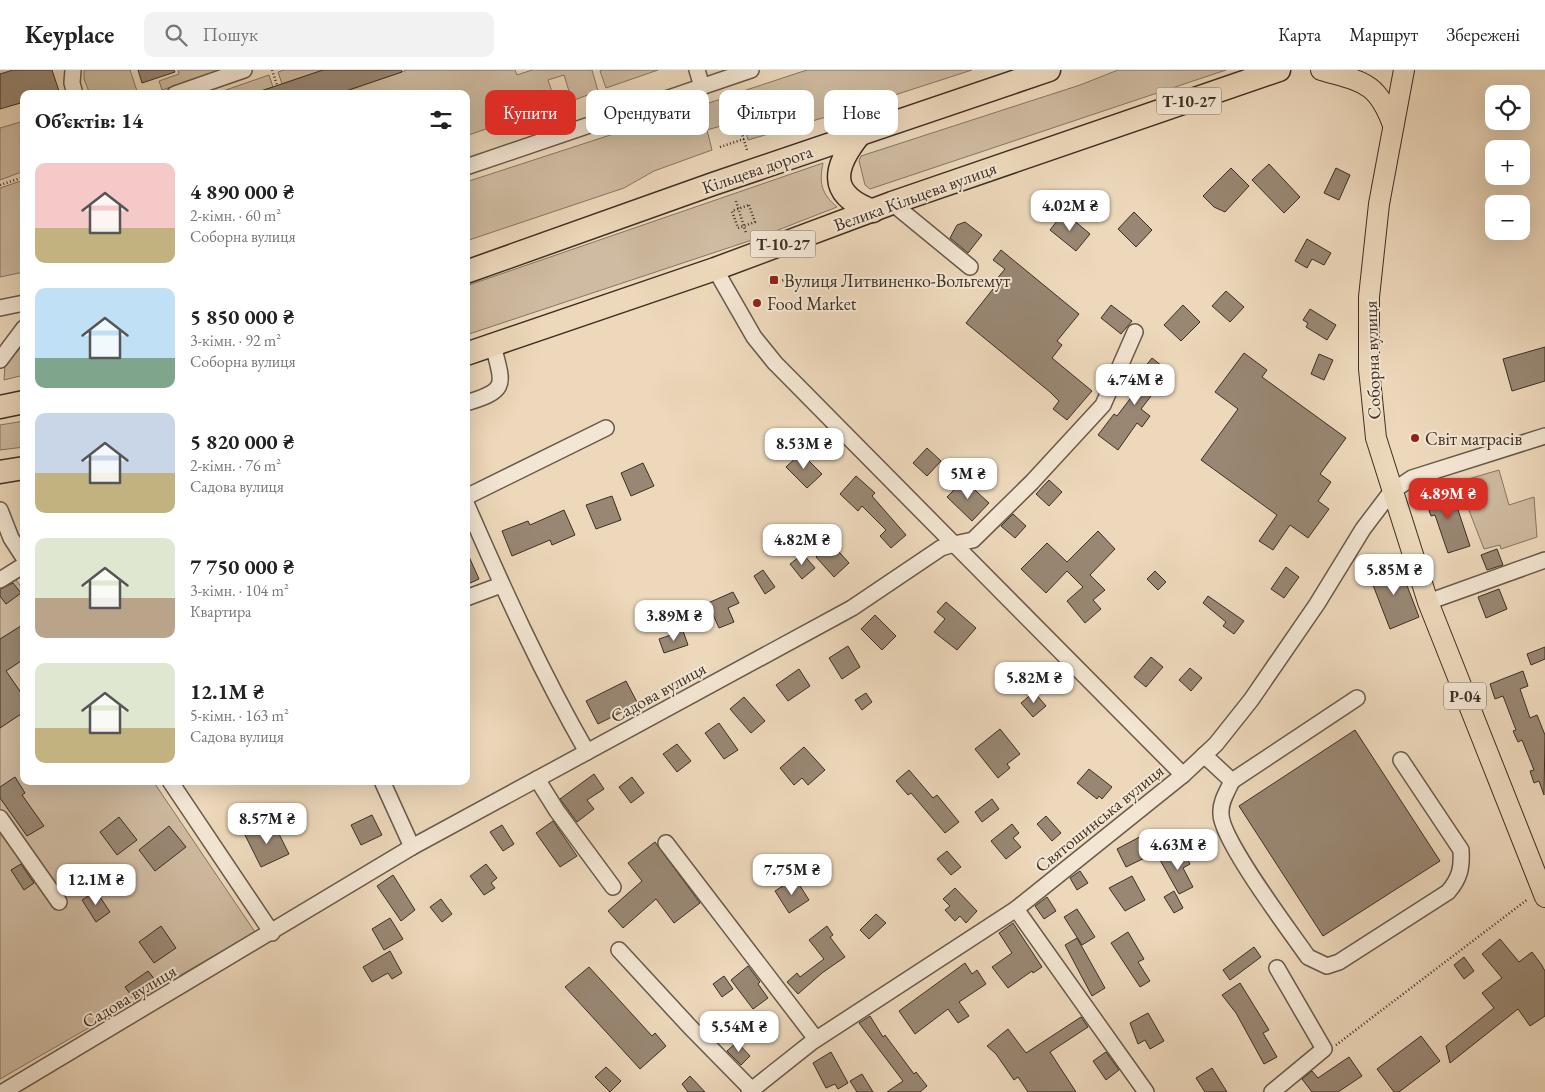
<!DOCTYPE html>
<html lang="uk">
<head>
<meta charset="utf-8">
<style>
	:root { --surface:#fff; --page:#f2f2f2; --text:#222; --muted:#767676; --line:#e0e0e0; --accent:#d93025 }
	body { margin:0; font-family:"EB Garamond",serif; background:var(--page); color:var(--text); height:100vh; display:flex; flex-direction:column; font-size:19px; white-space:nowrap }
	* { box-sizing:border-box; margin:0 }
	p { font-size:16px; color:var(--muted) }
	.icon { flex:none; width:28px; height:28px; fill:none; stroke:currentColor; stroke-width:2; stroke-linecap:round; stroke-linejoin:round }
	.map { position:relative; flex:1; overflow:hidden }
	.panel { position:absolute; left:20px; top:20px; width:450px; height:695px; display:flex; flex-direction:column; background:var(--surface); border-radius:10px; box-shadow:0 5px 20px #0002 }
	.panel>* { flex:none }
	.banner { position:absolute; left:485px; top:20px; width:475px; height:45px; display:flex; gap:10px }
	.fabs { position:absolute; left:1485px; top:15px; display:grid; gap:10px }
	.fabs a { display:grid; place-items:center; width:45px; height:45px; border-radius:10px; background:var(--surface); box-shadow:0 5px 20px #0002; font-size:25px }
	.price { position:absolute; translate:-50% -42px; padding:0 11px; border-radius:10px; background:#fff; color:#222; font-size:16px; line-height:32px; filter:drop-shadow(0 1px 2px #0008) }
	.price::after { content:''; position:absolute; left:50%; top:30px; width:15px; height:11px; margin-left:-8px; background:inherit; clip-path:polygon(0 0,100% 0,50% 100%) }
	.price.selected { background:var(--accent); color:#fff }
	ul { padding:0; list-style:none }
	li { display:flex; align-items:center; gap:15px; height:125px; padding:0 15px }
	li span { display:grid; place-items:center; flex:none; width:140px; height:100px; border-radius:10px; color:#555 }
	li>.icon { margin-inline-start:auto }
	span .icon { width:60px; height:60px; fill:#fffc; stroke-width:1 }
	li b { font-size:21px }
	h2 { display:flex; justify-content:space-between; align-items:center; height:60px; padding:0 15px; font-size:21px }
	.tag { padding:0 18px; border-radius:10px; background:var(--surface); box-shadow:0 5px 20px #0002; font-size:18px; line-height:45px }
	.tag.selected { background:var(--accent); color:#fff }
	header { display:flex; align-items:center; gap:30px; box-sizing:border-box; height:70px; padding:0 25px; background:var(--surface); border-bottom:1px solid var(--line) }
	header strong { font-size:24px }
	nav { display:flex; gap:28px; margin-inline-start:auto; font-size:18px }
	.search { width:350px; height:45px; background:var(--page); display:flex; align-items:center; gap:12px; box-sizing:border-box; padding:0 18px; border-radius:10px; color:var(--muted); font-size:19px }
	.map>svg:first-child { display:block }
</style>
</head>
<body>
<header>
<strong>Keyplace</strong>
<div class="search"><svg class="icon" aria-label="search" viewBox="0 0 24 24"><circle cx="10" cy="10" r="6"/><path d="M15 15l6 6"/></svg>Пошук</div>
<nav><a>Карта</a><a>Маршрут</a><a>Збережені</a></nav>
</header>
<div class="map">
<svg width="1545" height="1022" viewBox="0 0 1545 1022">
	<rect width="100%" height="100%" fill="#edd8bb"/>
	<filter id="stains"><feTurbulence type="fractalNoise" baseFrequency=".004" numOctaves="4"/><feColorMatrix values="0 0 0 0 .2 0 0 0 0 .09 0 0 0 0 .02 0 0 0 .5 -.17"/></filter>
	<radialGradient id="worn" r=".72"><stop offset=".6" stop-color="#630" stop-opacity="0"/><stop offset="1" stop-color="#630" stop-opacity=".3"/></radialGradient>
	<!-- green -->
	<g fill="#cfbba1" stroke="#867562">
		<path d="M84,0H130L138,24H90L84,9Z"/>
		<path d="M178,0H223L162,20L159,11L179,4Z"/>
		<path d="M284,0H323L282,14L278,2Z"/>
		<path d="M407,0H515L517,5L532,0H592L598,21L572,31L564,5L548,10L553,25L530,34L523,46L466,66V24H337Z"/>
		<path d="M603,0H658L606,18L600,1Z"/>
		<path d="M807,0H972L836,44L748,70L734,24Z"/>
		<path d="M1118,0H1226L870,119L865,115L859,91L861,86L1080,15Z"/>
		<path d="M269,5L273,17L252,24H220V22Z"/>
		<path d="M724,28L731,53L707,60L712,80L654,101L624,118L466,171V112Z"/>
		<path d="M24,51V101L0,110V58Z"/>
		<path d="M823,93C819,113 821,123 837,137L755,169L466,265V216Z"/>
		<path d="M24,110V202L0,207V118Z"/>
		<path d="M24,274V305L4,310L5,295Z"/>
		<path d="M24,351V377L0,380V355Z"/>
		<path d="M1499,400L1509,435L1534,427L1537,467L1501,479L1500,475L1484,479L1458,412Z"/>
		<path d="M7,497L24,521V711H153L255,862L0,1009V501Z"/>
	</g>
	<!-- building -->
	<g fill="#998773" stroke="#3d2f24">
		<path d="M13,0H52L59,21L51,24H24V32L0,39V4Z"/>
		<path d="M138,0H174L175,2L142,13Z"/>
		<path d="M323,0H401L402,2L337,24H259L258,22Z"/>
		<path d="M1269,94L1300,127L1284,143L1252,110Z"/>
		<path d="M1231,98L1249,116L1225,142L1214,137L1203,126Z"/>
		<path d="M1336,98L1350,105L1339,130L1324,123Z"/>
		<path d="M1064,142L1090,164L1076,181L1050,160Z"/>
		<path d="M1134,142L1152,160L1136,177L1118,159Z"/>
		<path d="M965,152L982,165L968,183L950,168L957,155Z"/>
		<path d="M1307,169L1331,183L1324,195L1312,189L1307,198L1295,191Z"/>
		<path d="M1001,180L1079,244L1057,271L1062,275L1052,288L1092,321L1067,350L1053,339L1059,331L1050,322L966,253L993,219L990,217L1005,199L993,190Z"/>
		<path d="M1226,221L1244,237L1230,252L1212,236Z"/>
		<path d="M1111,235L1132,251L1121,264L1101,248Z"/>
		<path d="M1183,235L1200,252L1181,271L1164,255Z"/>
		<path d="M1310,239L1336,255L1327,270L1306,257L1308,253L1303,250Z"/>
		<path d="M1545,277V311L1512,321L1503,289Z"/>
		<path d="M1244,283L1267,300L1262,307L1346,368L1320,404L1331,412L1318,431L1329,439L1308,468L1290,455L1273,480L1259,471L1277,445L1201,390L1238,339L1215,322Z"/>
		<path d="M1319,284L1333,290L1324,310L1311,304Z"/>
		<path d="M1152,288L1172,304L1161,319L1158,317L1141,339L1150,346L1142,357L1137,353L1118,380L1098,365L1114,344L1117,346L1146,308L1140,303Z"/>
		<path d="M927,378L941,391L927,406L913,393Z"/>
		<path d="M801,383L822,404L807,418L786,397Z"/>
		<path d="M643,393L654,416L631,426L621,403Z"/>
		<path d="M856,406L875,423L872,426L906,465L891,478L880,466L886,460L862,436L858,441L840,424Z"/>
		<path d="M964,410L989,433L972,451L947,427Z"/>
		<path d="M1049,410L1062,422L1049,436L1036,424Z"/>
		<path d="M1451,419L1470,476L1448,483L1435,445L1431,446L1425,429Z"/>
		<path d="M612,426L621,450L596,459L586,435Z"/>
		<path d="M564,440L575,465L552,475L550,470L512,486L502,461L528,451L530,455Z"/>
		<path d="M1013,444L1026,456L1015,468L1001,456Z"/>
		<path d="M1098,461L1115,479L1090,505L1105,520L1093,530L1101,539L1085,553L1067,531L1083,517L1067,501L1046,523L1021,499L1047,473L1067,492Z"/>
		<path d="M831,473L849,493L834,507L816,487Z"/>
		<path d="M1497,479L1503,495L1487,500L1481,485Z"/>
		<path d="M466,480L479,509L466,515Z"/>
		<path d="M803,484L815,498L802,509L790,494Z"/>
		<path d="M1398,492L1419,547L1390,559L1371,510L1379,507L1376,500Z"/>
		<path d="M1286,497L1299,507L1284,528L1271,519Z"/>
		<path d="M763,500L775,517L765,524L754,506Z"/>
		<path d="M1155,501L1166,512L1158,520L1147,509Z"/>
		<path d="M13,513L21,523L6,534L0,526V519Z"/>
		<path d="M1499,519L1507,539L1486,548L1478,527Z"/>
		<path d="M733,522L739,533L728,538L734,552L719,558L708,533Z"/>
		<path d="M1208,526L1244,551L1234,564L1223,556L1226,552L1203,533Z"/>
		<path d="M946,532L976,558L957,580L934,562L945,549L937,542Z"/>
		<path d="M875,545L896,566L882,580L861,559Z"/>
		<path d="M24,554V589L6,601L24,627V642L0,658V569Z"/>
		<path d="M683,561L688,575L664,583L659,569Z"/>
		<path d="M848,576L860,597L842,609L829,588Z"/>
		<path d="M1545,577V589L1531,595L1527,584Z"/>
		<path d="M1151,587L1163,597L1146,617L1134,607Z"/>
		<path d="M1190,598L1202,608L1191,621L1179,610Z"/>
		<path d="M799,599L810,616L788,631L776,615Z"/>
		<path d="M1523,601L1528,616L1520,619L1530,648L1537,645L1545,665L1544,725L1539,711L1534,713L1530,701L1534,700L1522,670L1518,672L1513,661L1516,660L1503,626L1495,629L1490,614Z"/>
		<path d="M626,611L638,634L598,654L586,631Z"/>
		<path d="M1034,622L1046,636L1033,647L1021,633Z"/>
		<path d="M866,623L872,632L862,640L855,630Z"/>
		<path d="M744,627L765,651L751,663L730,639Z"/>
		<path d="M719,653L738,680L724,689L705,663Z"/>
		<path d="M1000,659L1020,684L1007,694L1010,698L998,708L975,679Z"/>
		<path d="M1355,660L1440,791L1323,866L1239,736Z"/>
		<path d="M677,674L691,691L677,702L663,684Z"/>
		<path d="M804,677L825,700L808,715L802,708L794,715L780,698Z"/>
		<path d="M1089,699L1112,717L1102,729L1099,726L1097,729L1077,713Z"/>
		<path d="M909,700L933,728L937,725L959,752L945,763L911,723L908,725L896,711Z"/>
		<path d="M594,704L604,719L587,730L594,739L577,752L560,729Z"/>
		<path d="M15,707L25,723L22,725L44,756L27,766L0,728V717Z"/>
		<path d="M632,707L644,723L631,733L619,717Z"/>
		<path d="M992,729L999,739L982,752L975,742Z"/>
		<path d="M372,745L382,765L361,775L351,755Z"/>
		<path d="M1046,746L1061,763L1052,771L1037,754Z"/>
		<path d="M119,747L137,770L117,785L100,762Z"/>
		<path d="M553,751L577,786L560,797L536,763Z"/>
		<path d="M273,752L289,784L261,797L245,765Z"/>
		<path d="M1012,754L1019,763L1013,768L1021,777L1006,789L991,771Z"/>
		<path d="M502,755L514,774L503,781L490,762Z"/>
		<path d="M169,756L186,777L155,801L139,780Z"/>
		<path d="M1151,761L1161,780L1126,797L1117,779Z"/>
		<path d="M655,772L700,833L674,853L656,829L623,858L608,841L642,811L628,793Z"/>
		<path d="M1182,779L1190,794L1183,798L1193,817L1179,824L1160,790Z"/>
		<path d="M947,781L961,797L951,805L937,789Z"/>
		<path d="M21,794L34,813L24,820L11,800Z"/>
		<path d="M486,794L497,808L491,813L495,818L484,825L470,806Z"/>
		<path d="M1080,801L1088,813L1077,820L1070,808Z"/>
		<path d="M393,805L415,840L401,851L377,816Z"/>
		<path d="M1132,806L1145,830L1125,841L1109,818Z"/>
		<path d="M795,808L809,830L789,843L775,821Z"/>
		<path d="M955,818L977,841L966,853L960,846L955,851L945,840L950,836L943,829Z"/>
		<path d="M96,821L110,842L96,852L82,830Z"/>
		<path d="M1174,821L1183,838L1174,843L1164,827Z"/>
		<path d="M1047,827L1056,841L1044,849L1035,836Z"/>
		<path d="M441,829L452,844L442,852L430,837Z"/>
		<path d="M1077,839L1095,867L1082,875L1064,847Z"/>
		<path d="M876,844L886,853L869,869L860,860Z"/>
		<path d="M390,848L403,869L384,880L372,859Z"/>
		<path d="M1013,853L1042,897L1033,903L1032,901L1008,918L992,897L1012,883L999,863Z"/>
		<path d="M161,856L176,878L154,893L139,872Z"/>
		<path d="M827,856L833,865L830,867L845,887L822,903L798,924L787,912L797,903L800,907L824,889L809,870Z"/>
		<path d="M1128,862L1144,889L1138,892L1150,911L1140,917L1111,873Z"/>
		<path d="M1077,868L1105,918L1092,926L1065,875Z"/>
		<path d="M1500,869L1519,892L1532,882L1541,894L1545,901V946L1530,956L1518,939L1450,993L1446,976L1494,938L1482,923L1502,908L1482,884Z"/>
		<path d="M1254,877L1261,887L1230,910L1223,900Z"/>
		<path d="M390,881L402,903L392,909L388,903L372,912L363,897Z"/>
		<path d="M1464,887L1474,901L1464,909L1454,895Z"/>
		<path d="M965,893L972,904L977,900L986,914L959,932L969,946L958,953L948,939L915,964L899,941Z"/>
		<path d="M748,896L760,912L758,914L768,928L753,939L731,910Z"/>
		<path d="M589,897L652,966L655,963L666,976L640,999L565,917Z"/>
		<path d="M148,901L160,916L136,932L125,917Z"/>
		<path d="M724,906L733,919L722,927L713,914Z"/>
		<path d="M1240,913L1269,960L1263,963L1277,987L1264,994L1236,943L1222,925Z"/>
		<path d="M1148,943L1164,971L1150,979L1145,970L1138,974L1130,953Z"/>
		<path d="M870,946L883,967L885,965L914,1004L916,1002L927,1016L920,1022H887L903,1011L859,953Z"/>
		<path d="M1081,947L1088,957L1050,982L1076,1022H1028L1018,1007L1014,1010L996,984L987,976L1008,959L1026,983Z"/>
		<path d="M1421,966L1440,991L1399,1022H1394L1377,999Z"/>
		<path d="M737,972L750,986L741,995L727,981Z"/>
		<path d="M831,982L848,1013L838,1019L835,1014L826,1018L813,993Z"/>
		<path d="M1106,982L1119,1000L1106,1010L1093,991Z"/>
		<path d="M1349,987L1362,1006L1338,1022H1312L1302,1009L1312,1001L1318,1008Z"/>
		<path d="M606,997L621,1011L610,1022L595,1007Z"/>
		<path d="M1212,998L1227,1022H1205L1196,1008Z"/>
		<path d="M862,1004L873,1022H857L850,1011Z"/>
		<path d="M690,1006L705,1022H688L682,1014Z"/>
	</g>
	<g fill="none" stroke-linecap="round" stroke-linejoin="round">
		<!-- minor casing -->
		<g stroke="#69594a" stroke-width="18">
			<g id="minor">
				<path d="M73,0L72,13L75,24"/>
				<path d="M697,0L702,17"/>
				<path d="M175,24L244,0"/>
				<path d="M466,97L751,0"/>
				<path d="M892,133L970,197"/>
				<path d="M715,199L754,267L775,293L954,474L973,470L1032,412L1103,335L1135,262"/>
				<path d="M0,238L24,233"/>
				<path d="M0,290L24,258"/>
				<path d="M466,333C509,320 503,315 493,275"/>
				<path d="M466,427L606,358"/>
				<path d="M466,433C503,518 541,602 587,682"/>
				<path d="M0,440L11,468L24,488"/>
				<path d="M0,510L24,495"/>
				<path d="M466,528L501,515"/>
				<path d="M1428,532L1545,490"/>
				<path d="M1204,685L1232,711L1357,628"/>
				<path d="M537,709L557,741L613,817"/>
				<path d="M170,711L272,863"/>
				<path d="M382,711L412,777"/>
				<path d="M1232,711C1227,722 1220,732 1221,744C1221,770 1290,861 1308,887L1327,896L1339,892L1448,822C1460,808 1462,798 1461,780L1401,690"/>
				<path d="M0,748L59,832"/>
				<path d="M666,773L816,969"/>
				<path d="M1016,839L1146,1022"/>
				<path d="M619,880L690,957L752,1020"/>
				<path d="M3,1022L412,777L852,538L941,478L954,474L1183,705"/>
				<path d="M749,1022L812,972L1016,839L1183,705L1216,674L1251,630L1317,534L1363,459L1391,422L1412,408L1545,366"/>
				<path d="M1272,1022L1324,979L1277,898"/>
			</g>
		</g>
		<!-- major casing -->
		<g stroke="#3d2f24" stroke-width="22">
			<g id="major">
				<path d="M1321,0C1362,12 1377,11 1393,55"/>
				<path d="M1404,0L1379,134L1369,227V299L1376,368L1428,532L1545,827"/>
			</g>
		</g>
		<!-- highway casing -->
		<g stroke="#3d2f24" stroke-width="25">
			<g id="highway">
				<path d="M860,64C834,96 826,124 873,141"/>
				<path d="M466,202L713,114L1049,0"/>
				<path d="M466,284L715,199L892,133L1279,0"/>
				<path d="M0,337L24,332"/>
				<path d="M0,402L24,398"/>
			</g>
		</g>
		<!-- path -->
		<g stroke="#3d2f24" stroke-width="2.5" stroke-dasharray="1 2.5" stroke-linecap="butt">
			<path d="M272,0L277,15"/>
			<path d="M729,22L747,80"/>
			<path d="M720,77L744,69"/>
			<path d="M0,115L24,107"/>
			<path d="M736,131L746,163"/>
			<path d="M749,135L755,152L738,158L732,141Z"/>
			<path d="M769,215L787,209L784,201"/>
			<path d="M1336,975L1528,829"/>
		</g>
		<!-- minor -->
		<use href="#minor" stroke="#f3e6d3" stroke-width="15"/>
		<!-- major -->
		<use href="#major" stroke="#edd8bb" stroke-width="20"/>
		<!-- highway -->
		<use href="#highway" stroke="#edd8bb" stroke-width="22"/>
	</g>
	<!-- markers -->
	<g fill="#8f2418" stroke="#f3e6d3" stroke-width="2">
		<rect x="769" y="205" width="10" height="10" rx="2.5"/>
		<circle cx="757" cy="233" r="5"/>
		<circle cx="1415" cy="368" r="5"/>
	</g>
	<g text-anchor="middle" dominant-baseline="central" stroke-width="4" stroke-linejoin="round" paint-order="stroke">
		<!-- shield labels -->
		<g fill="#f3e6d3" stroke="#746658" stroke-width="1">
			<rect x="1156.5" y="17.5" width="65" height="27" rx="4"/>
			<rect x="750.5" y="160.5" width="65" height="27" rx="4"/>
			<rect x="1444" y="612.5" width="42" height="27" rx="4"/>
		</g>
		<g font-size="16" font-weight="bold" fill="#3d2f24">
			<text x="1189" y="31">Т-10-27</text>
			<text x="783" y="174">Т-10-27</text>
			<text x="1465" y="626">Р-04</text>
		</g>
		<!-- street labels -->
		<g font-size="18" fill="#3d2f24" stroke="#f3e6d3">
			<text transform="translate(757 99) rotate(-19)">Кільцева дорога</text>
			<text transform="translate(915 126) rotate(-20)">Велика Кільцева вулиця</text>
			<text transform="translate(1372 290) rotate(-92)">Соборна вулиця</text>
			<text transform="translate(658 622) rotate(-29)">Садова вулиця</text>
			<text transform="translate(1099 748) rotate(-39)">Святошинська вулиця</text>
			<text transform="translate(129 926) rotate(-31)">Садова вулиця</text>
		</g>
		<!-- poi labels -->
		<g font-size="18" fill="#3d2f24" stroke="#f3e6d3" text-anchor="start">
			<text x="784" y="210">Вулиця Литвиненко-Вольгемут</text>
			<text x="767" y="233">Food Market</text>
			<text x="1425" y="368">Світ матрасів</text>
		</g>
	</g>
	<rect width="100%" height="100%" filter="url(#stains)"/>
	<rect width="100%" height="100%" fill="url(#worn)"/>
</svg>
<div class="fabs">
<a><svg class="icon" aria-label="locate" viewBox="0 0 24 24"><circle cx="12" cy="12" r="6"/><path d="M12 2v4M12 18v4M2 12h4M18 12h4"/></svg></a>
<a>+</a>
<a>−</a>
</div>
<b class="price" style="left:1070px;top:162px">4.02M ₴</b>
<b class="price" style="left:1135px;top:336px">4.74M ₴</b>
<b class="price" style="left:804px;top:400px">8.53M ₴</b>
<b class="price" style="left:968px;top:430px">5M ₴</b>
<b class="price selected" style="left:1448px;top:450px">4.89M ₴</b>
<b class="price" style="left:802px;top:496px">4.82M ₴</b>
<b class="price" style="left:1394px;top:526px">5.85M ₴</b>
<b class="price" style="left:674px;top:572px">3.89M ₴</b>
<b class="price" style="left:1034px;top:634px">5.82M ₴</b>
<b class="price" style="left:267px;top:775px">8.57M ₴</b>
<b class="price" style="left:1178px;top:801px">4.63M ₴</b>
<b class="price" style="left:792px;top:826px">7.75M ₴</b>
<b class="price" style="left:96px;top:836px">12.1M ₴</b>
<b class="price" style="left:739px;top:983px">5.54M ₴</b>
<div class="banner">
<a class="tag selected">Купити</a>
<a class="tag">Орендувати</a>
<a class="tag">Фільтри</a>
<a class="tag">Нове</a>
</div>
<section class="panel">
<h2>Об’єктів: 14<svg class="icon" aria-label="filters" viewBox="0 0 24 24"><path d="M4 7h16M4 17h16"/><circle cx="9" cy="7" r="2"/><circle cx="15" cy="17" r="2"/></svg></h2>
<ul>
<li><span style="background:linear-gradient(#f6c9c9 65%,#c2b280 0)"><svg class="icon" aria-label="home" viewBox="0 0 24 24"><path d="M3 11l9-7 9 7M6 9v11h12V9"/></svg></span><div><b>4 890 000 ₴</b><p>2-кімн. · 60 m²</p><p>Соборна вулиця</p></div></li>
<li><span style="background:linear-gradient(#bfe0f5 70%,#7fa58c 0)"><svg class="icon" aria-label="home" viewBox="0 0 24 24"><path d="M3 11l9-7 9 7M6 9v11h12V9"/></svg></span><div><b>5 850 000 ₴</b><p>3-кімн. · 92 m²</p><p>Соборна вулиця</p></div></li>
<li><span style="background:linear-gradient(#c9d6e8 60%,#c2b280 0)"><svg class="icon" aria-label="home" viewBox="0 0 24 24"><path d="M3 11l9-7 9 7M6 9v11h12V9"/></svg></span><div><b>5 820 000 ₴</b><p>2-кімн. · 76 m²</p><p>Садова вулиця</p></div></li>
<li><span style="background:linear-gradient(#dfe7d0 60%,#b9a48a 0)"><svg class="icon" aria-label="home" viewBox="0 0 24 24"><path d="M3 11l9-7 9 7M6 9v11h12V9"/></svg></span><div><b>7 750 000 ₴</b><p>3-кімн. · 104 m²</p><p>Квартира</p></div></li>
<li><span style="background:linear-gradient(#dfe7d0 65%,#c2b280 0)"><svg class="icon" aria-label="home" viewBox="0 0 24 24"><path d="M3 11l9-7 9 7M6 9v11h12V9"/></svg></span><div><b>12.1M ₴</b><p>5-кімн. · 163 m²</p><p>Садова вулиця</p></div></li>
</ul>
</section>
</div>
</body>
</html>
